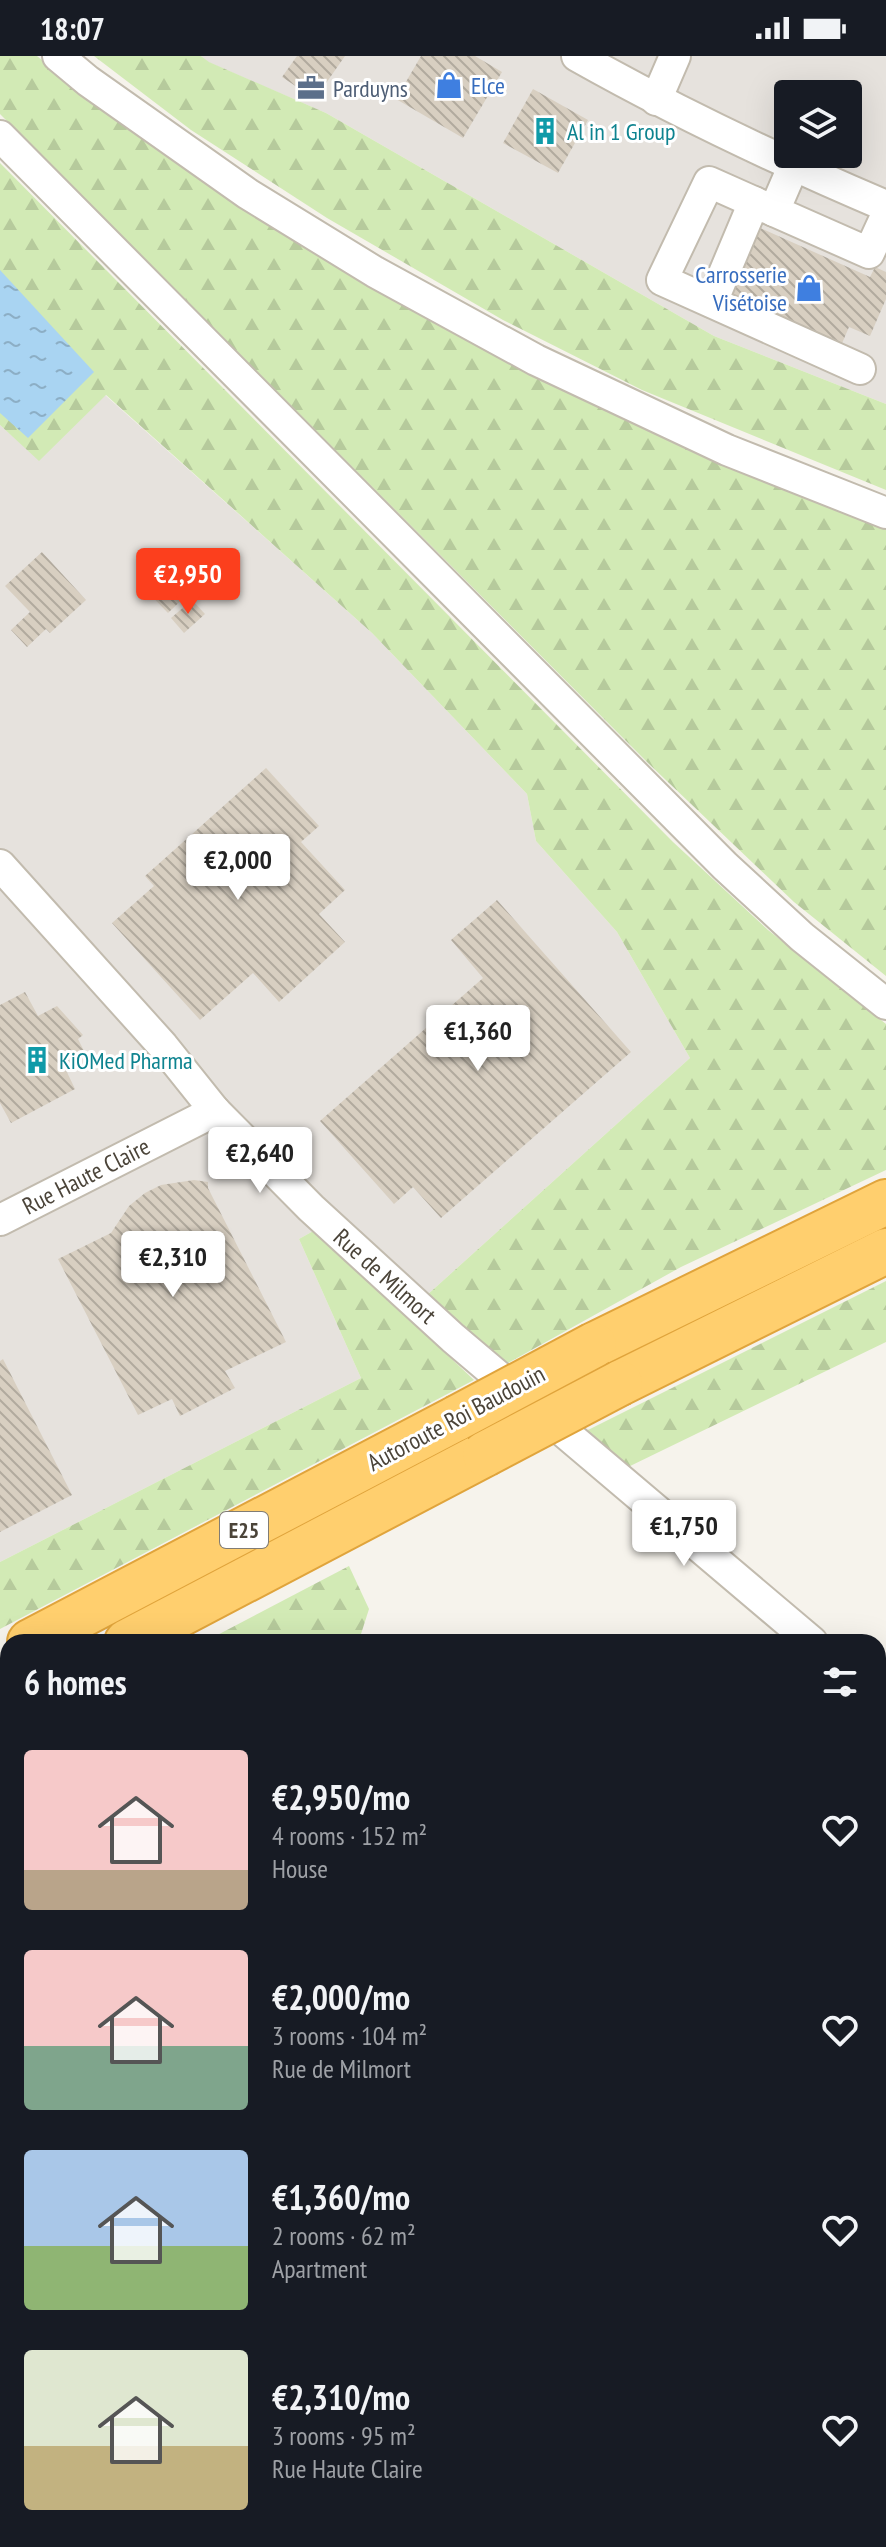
<!DOCTYPE html>
<html lang="en">
<head>
<meta charset="utf-8">
<style>
	:root { --surface:#171b24; --page:#242831; --text:#f1f3f6; --muted:#9ea1a6; --accent:#fc3f1d }
	body { margin:0; font-family:"PT Sans Narrow",sans-serif; background:var(--page); color:var(--text); height:100vh; display:flex; flex-direction:column; font-size:30px; white-space:nowrap }
	* { box-sizing:border-box; margin:0 }
	p { font-size:26px; color:var(--muted) }
	.icon { flex:none; width:44px; height:44px; fill:none; stroke:currentColor; stroke-width:2; stroke-linecap:round; stroke-linejoin:round }
	.map { position:relative; flex:1; overflow:hidden }
	.side { position:absolute; left:0px; top:1578px; width:886px; height:914px; display:flex; flex-direction:column; background:var(--surface); border-radius:24px 24px 0 0; box-shadow:0 8px 32px #0002 }
	.side>* { flex:none }
	.controls { position:absolute; left:774px; top:24px; display:grid; gap:16px }
	.controls a { display:grid; place-items:center; width:88px; height:88px; border-radius:8px; background:var(--surface); box-shadow:0 8px 32px #0002; font-size:40px }
	.price { position:absolute; translate:-50% -68px; padding:0 18px; border-radius:8px; background:#fff; color:#222; font-size:26px; line-height:52px; filter:drop-shadow(0 2px 4px #0008) }
	.price::after { content:''; position:absolute; left:50%; top:48px; width:24px; height:18px; margin-left:-12px; background:inherit; clip-path:polygon(0 0,100% 0,50% 100%) }
	.price.selected { background:var(--accent); color:#fff }
	ul { padding:0; list-style:none }
	li { display:flex; align-items:center; gap:24px; height:200px; padding:0 24px }
	li span { display:grid; place-items:center; flex:none; width:224px; height:160px; border-radius:8px; color:#555 }
	li>.icon { margin-inline-start:auto }
	span .icon { width:96px; height:96px; fill:#fffc; stroke-width:1 }
	li b { font-size:34px }
	h2 { display:flex; justify-content:space-between; align-items:center; height:96px; padding:0 24px; font-size:34px }
	.status { display:flex; justify-content:space-between; align-items:center; height:56px; padding:0 40px; background:var(--surface); direction:ltr }
	.status svg { height:22px; fill:currentColor }
	.map>svg:first-child { display:block }
</style>
</head>
<body>
<div class="status"><b>18:07</b><svg viewBox="0 0 49 12"><path d="M0 12V9h3v3zM5 12V6h3v6zM10 12V3h3v9zM15 12V0h3v12zM26 1h20v11H26zM47 4h2v5h-2z"/></svg></div>
<div class="map">
<svg width="886" height="2491" viewBox="0 0 886 2491">
	<defs>
		<pattern id="forest-firs" width="22" height="20" patternUnits="userSpaceOnUse" patternTransform="scale(2)"><rect width="22" height="20" fill="#d2eab5"/><path d="M5 1l3.5 6h-7zM16 11l3.5 6h-7z" fill="#b6ca9c"/></pattern>
		<pattern id="water-ripples" width="26" height="14" patternUnits="userSpaceOnUse" patternTransform="scale(2)"><rect width="26" height="14" fill="#a9d4f2"/><path d="M2 4q2-2 4 0t4 0M15 11q2-2 4 0t4 0" fill="none" stroke="#8caec5"/></pattern>
		<pattern id="building-back-hatch" width="6" height="6" patternUnits="userSpaceOnUse" patternTransform="scale(2)"><rect width="6" height="6" fill="#d8cfc1"/><path d="M-1 5l2 2M0 0l6 6M5-1l2 2" fill="none" stroke="#b1aa9e"/></pattern>
	</defs>
	<rect width="100%" height="100%" fill="#f6f3ec"/>
	<!-- residential -->
	<path fill="#eae5da" d="M0,2059L8,2069V2447L0,2456Z"/>
	<!-- industrial -->
	<g fill="#e6e2dd" fill-rule="evenodd">
		<path d="M201,0H886V348L714,280L326,57L208,6ZM788,38H848V98H788Z"/>
		<path d="M105,339L372,577L527,738L536,785L617,876L690,1002L426,1240L315,1174L299,1183L361,1322L0,1506V369L39,404Z"/>
	</g>
	<!-- forest -->
	<g fill="url(#forest-firs)">
		<path d="M0,0H37L80,36L383,236L540,323L730,411L886,472V920L794,846L648,707L0,58Z"/>
		<path d="M94,0H201L209,6L326,57L714,280L886,348V434L642,334L503,264L327,162L191,74Z"/>
		<path d="M0,107L673,786L768,874L886,968V1114L681,1211L501,1311L426,1240L690,1002L617,876L536,785L527,738L372,577L106,339L39,405L0,369Z"/>
		<path d="M315,1174L474,1324L0,1573V1506L361,1322L299,1183Z"/>
		<path d="M886,1225V1286L626,1412L586,1375Z"/>
		<path d="M349,1510L369,1553L361,1578L346,1586H204Z"/>
		<path d="M8,1689V1753L0,1758V1694Z"/>
		<path d="M878,2125L886,2131V2254L878,2261Z"/>
	</g>
	<!-- water -->
	<path fill="url(#water-ripples)" d="M0,214L94,316L28,382L0,357Z"/>
	<!-- building -->
	<g fill="url(#building-back-hatch)">
		<path d="M297,0H345L315,43L282,21Z"/>
		<path d="M421,0H475L502,16L463,82L396,43Z"/>
		<path d="M533,33L588,64L558,117L503,87Z"/>
		<path d="M758,171L870,221L875,211L886,216V243L870,280L849,271L840,292L726,243Z"/>
		<path d="M42,496L86,544L50,577L46,573L27,591L11,574L30,556L5,530Z"/>
		<path d="M162,503L191,535L168,557L138,526Z"/>
		<path d="M192,544L205,558L184,577L171,562Z"/>
		<path d="M266,712L319,770L301,786L345,834L319,858L345,886L279,946L253,917L200,964L112,867L154,830L145,820Z"/>
		<path d="M497,844L631,996L441,1162L413,1131L394,1148L320,1065L483,922L451,884Z"/>
		<path d="M25,936L38,960L57,950L83,979L78,983L86,999L64,1010L75,1033L11,1067L0,1047V949Z"/>
		<path d="M194,1124L208,1126V1132L286,1286L225,1315L235,1332L180,1360L172,1343L138,1359L58,1203L111,1177L129,1150L145,1137L161,1129Z"/>
		<path d="M3,1303L72,1439L0,1476V1305Z"/>
		<path d="M0,2388L8,2395V2406L0,2414Z"/>
	</g>
	<g fill="none" stroke-linecap="round" stroke-linejoin="round">
		<!-- minor casing -->
		<g stroke="#c2bbae" stroke-width="34">
			<g id="minor">
				<path d="M58,0L88,25L248,138L375,216L536,304L727,394L886,457"/>
				<path d="M577,0C678,57 780,105 886,150"/>
				<path d="M656,44L675,0"/>
				<path d="M0,80L725,810L802,881L886,948"/>
				<path d="M793,111L774,155L869,197L886,160"/>
				<path d="M774,155L709,126L662,224L860,313"/>
				<path d="M712,246L754,146"/>
				<path d="M0,809L163,990L215,1055L311,1152L453,1282L812,1586"/>
				<path d="M0,1164L215,1055"/>
				<path d="M878,1637L886,1642"/>
				<path d="M0,2459L8,2451"/>
			</g>
		</g>
		<!-- highway casing -->
		<g stroke="#e0a43c" stroke-width="48">
			<g id="highway">
				<path d="M594,1289L886,1146"/>
				<path d="M620,1327L886,1195"/>
				<path d="M30,1586L457,1362"/>
				<path d="M127,1586L485,1398"/>
				<path d="M0,1653L8,1649"/>
			</g>
		</g>
		<!-- minor -->
		<use href="#minor" stroke="#fff" stroke-width="30"/>
		<!-- highway -->
		<use href="#highway" stroke="#ffcf6e" stroke-width="44"/>
		<!-- highway-bridge casing -->
		<g stroke="#e0a43c" stroke-width="48" stroke-linecap="butt">
			<g id="highway-bridge">
				<path d="M457,1362L594,1289"/>
				<path d="M485,1398L620,1327"/>
			</g>
		</g>
		<!-- highway-bridge -->
		<use href="#highway-bridge" stroke="#ffcf6e" stroke-width="44"/>
	</g>
	<!-- icons -->
	<defs>
		<g id="shop-bare" transform="scale(2.16)"><path d="M-5-2.5h2.3a2.7 3.5 0 0 1 5.4 0H5L5.5 6h-11ZM-1.5-2.5h3a1.5 2.3 0 0 0-3 0Z" fill="#3f7fe0" stroke="#fff" stroke-width="2.5" paint-order="stroke"/></g>
		<g id="office-bare" transform="scale(2.16)"><path d="M-6-3h4V-5.5h4V-3h4V5H-6ZM-1-4.5V-3h2v-1.5ZM-6 0V1H6V0Z" fill="#5c6f8a" stroke="#fff" stroke-width="2.5" paint-order="stroke"/></g>
		<g id="building-bare" transform="scale(2.16)"><path d="M-4-6H4V6H1V3H-1V6H-4ZM-2.5-4.3h1.7v1.8h-1.7ZM.8-4.3h1.7v1.8H.8ZM-2.5-1h1.7V.8h-1.7ZM.8-1h1.7V.8H.8Z" fill="#0f9aa8" stroke="#fff" stroke-width="2.5" paint-order="stroke"/></g>
	</defs>
	<g fill-rule="evenodd">
		<use href="#shop-bare" x="449" y="29"/>
		<use href="#office-bare" x="311" y="32"/>
		<use href="#building-bare" x="545" y="75"/>
		<use href="#shop-bare" x="809" y="232"/>
		<use href="#building-bare" x="37" y="1004"/>
	</g>
	<g text-anchor="middle" dominant-baseline="central" stroke-width="6" stroke-linejoin="round" paint-order="stroke">
		<!-- shield labels -->
		<rect fill="#fff" stroke="#817c74" stroke-width="2" x="220" y="1456" width="48" height="36" rx="6"/>
		<g font-size="22" font-weight="bold" fill="#4b4439">
			<text x="244" y="1474">E25</text>
		</g>
		<!-- shop labels -->
		<g font-size="24" fill="#366cbe" stroke="#fff" text-anchor="start">
			<text x="471" y="29">Elce</text>
			<text x="787" y="218" text-anchor="end">Carrosserie<tspan x="787" dy="28">Visétoise</tspan></text>
		</g>
		<!-- service labels -->
		<g font-size="24" fill="#4e5e75" stroke="#fff" text-anchor="start">
			<text x="333" y="32">Parduyns</text>
		</g>
		<!-- culture labels -->
		<g font-size="24" fill="#0d838f" stroke="#fff" text-anchor="start">
			<text x="567" y="75">Al in 1 Group</text>
			<text x="59" y="1004">KiOMed Pharma</text>
		</g>
		<!-- street labels -->
		<g font-size="24" fill="#4b4439" stroke="#fff">
			<text transform="translate(86 1120) rotate(-27)">Rue Haute Claire</text>
			<text transform="translate(385 1220) rotate(42)">Rue de Milmort</text>
			<text transform="translate(456 1362) rotate(-28)">Autoroute Roi Baudouin</text>
		</g>
	</g>
</svg>
<div class="controls">
<a><svg class="icon" aria-label="layers" viewBox="0 0 24 24"><path d="M12 4l9 5-9 5-9-5zM3 14l9 5 9-5"/></svg></a>
</div>
<b class="price selected" style="left:188px;top:560px">€2,950</b>
<b class="price" style="left:238px;top:846px">€2,000</b>
<b class="price" style="left:478px;top:1017px">€1,360</b>
<b class="price" style="left:260px;top:1139px">€2,640</b>
<b class="price" style="left:173px;top:1243px">€2,310</b>
<b class="price" style="left:684px;top:1512px">€1,750</b>
<section class="side">
<h2>6 homes<svg class="icon" aria-label="filters" viewBox="0 0 24 24"><path d="M4 7h16M4 17h16"/><circle cx="9" cy="7" r="2"/><circle cx="15" cy="17" r="2"/></svg></h2>
<ul>
<li><span style="background:linear-gradient(#f6c9c9 75%,#b9a48a 0)"><svg class="icon" aria-label="home" viewBox="0 0 24 24"><path d="M3 11l9-7 9 7M6 9v11h12V9"/></svg></span><div><b>€2,950/mo</b><p>4 rooms · 152 m²</p><p>House</p></div><svg class="icon" aria-label="heart" viewBox="0 0 24 24"><path d="M12 20l-8-8c-3-5 5-10 8-4 3-6 11-1 8 4z"/></svg></li>
<li><span style="background:linear-gradient(#f6c9c9 60%,#7fa58c 0)"><svg class="icon" aria-label="home" viewBox="0 0 24 24"><path d="M3 11l9-7 9 7M6 9v11h12V9"/></svg></span><div><b>€2,000/mo</b><p>3 rooms · 104 m²</p><p>Rue de Milmort</p></div><svg class="icon" aria-label="heart" viewBox="0 0 24 24"><path d="M12 20l-8-8c-3-5 5-10 8-4 3-6 11-1 8 4z"/></svg></li>
<li><span style="background:linear-gradient(#a9c7e8 60%,#8fb573 0)"><svg class="icon" aria-label="home" viewBox="0 0 24 24"><path d="M3 11l9-7 9 7M6 9v11h12V9"/></svg></span><div><b>€1,360/mo</b><p>2 rooms · 62 m²</p><p>Apartment</p></div><svg class="icon" aria-label="heart" viewBox="0 0 24 24"><path d="M12 20l-8-8c-3-5 5-10 8-4 3-6 11-1 8 4z"/></svg></li>
<li><span style="background:linear-gradient(#dfe7d0 60%,#c2b280 0)"><svg class="icon" aria-label="home" viewBox="0 0 24 24"><path d="M3 11l9-7 9 7M6 9v11h12V9"/></svg></span><div><b>€2,310/mo</b><p>3 rooms · 95 m²</p><p>Rue Haute Claire</p></div><svg class="icon" aria-label="heart" viewBox="0 0 24 24"><path d="M12 20l-8-8c-3-5 5-10 8-4 3-6 11-1 8 4z"/></svg></li>
</ul>
</section>
</div>
</body>
</html>
